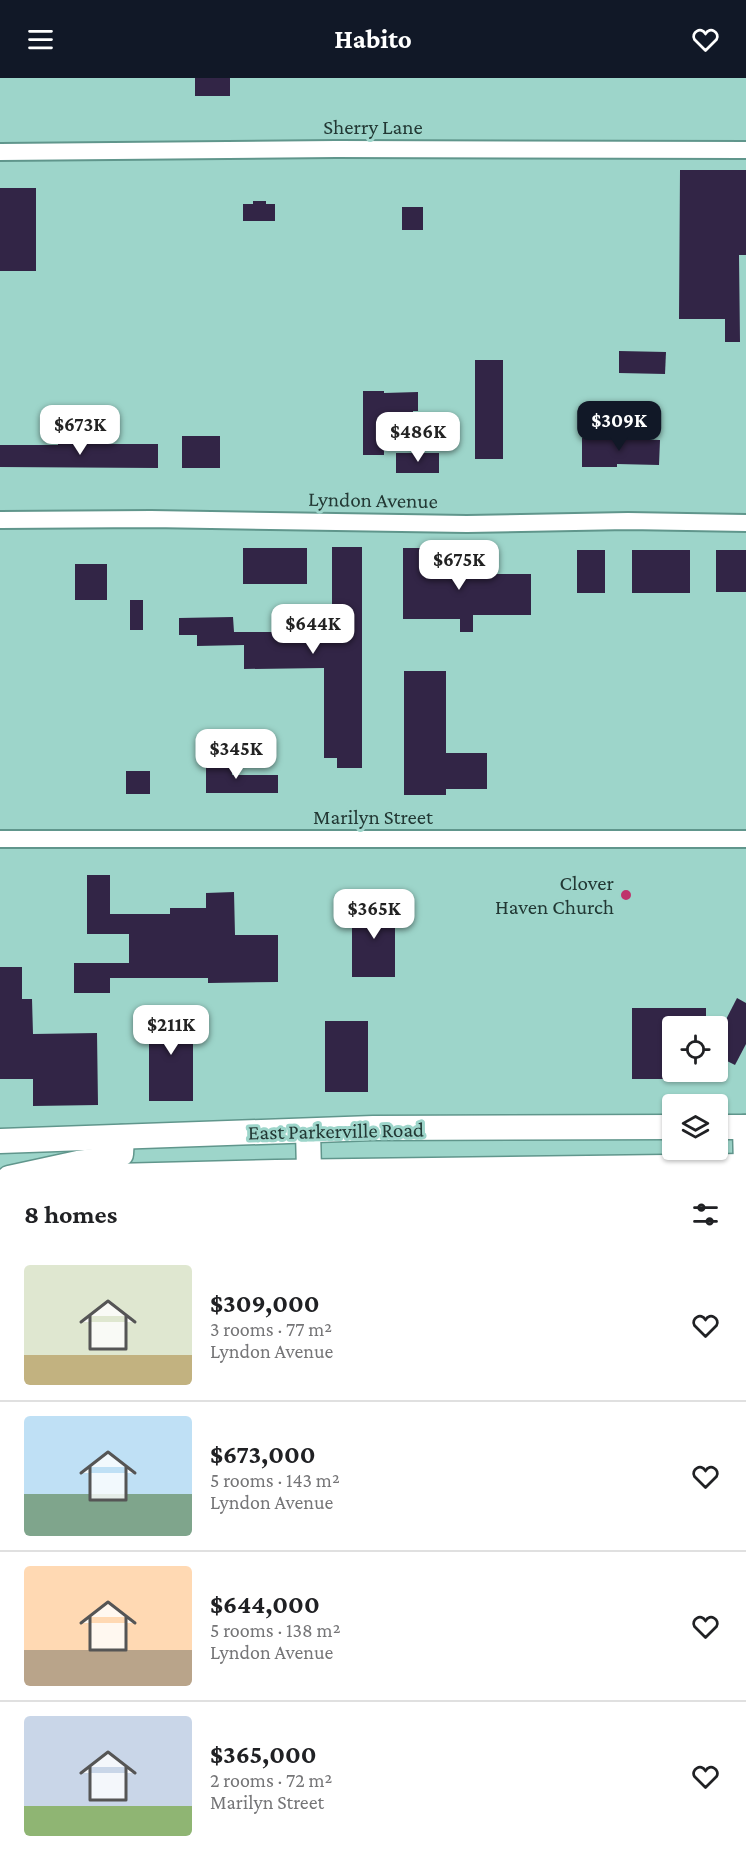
<!DOCTYPE html>
<html lang="en">
<head>
<meta charset="utf-8">
<style>
	:root { --surface:#fff; --page:#f6f6f6; --text:#202124; --muted:#757577; --line:#e0e0e0; --accent:#111827 }
	body { margin:0; font-family:"Crimson Pro",serif; background:var(--page); color:var(--text); height:100vh; display:flex; flex-direction:column; font-size:22px; white-space:nowrap }
	* { box-sizing:border-box; margin:0 }
	p { font-size:20px; color:var(--muted) }
	.icon { flex:none; width:33px; height:33px; fill:none; stroke:currentColor; stroke-width:2; stroke-linecap:round; stroke-linejoin:round }
	.map { position:relative; height:1100px; overflow:hidden }
	.drawer { display:flex; flex-direction:column; background:var(--surface); flex:1 }
	.drawer>* { flex:none }
	.tools { position:absolute; left:662px; top:938px; display:grid; gap:12px }
	.tools a { display:grid; place-items:center; width:66px; height:66px; border-radius:6px; background:var(--surface); box-shadow:0 2px 4px #0004; font-size:30px }
	.price { position:absolute; translate:-50% -51px; padding:0 14px; border-radius:12px; background:#fff; color:#222; font-size:20px; line-height:39px; filter:drop-shadow(0 2px 3px #0008) }
	.price::after { content:''; position:absolute; left:50%; top:36px; width:18px; height:14px; margin-left:-9px; background:inherit; clip-path:polygon(0 0,100% 0,50% 100%) }
	.price.on { background:var(--accent); color:#fff }
	ul { padding:0; list-style:none }
	li { display:flex; align-items:center; gap:18px; height:150px; padding:0 24px }
	li+li { border-top:2px solid var(--line) }
	li span { display:grid; place-items:center; flex:none; width:168px; height:120px; border-radius:6px; color:#555 }
	li>.icon { margin-inline-start:auto }
	span .icon { width:72px; height:72px; fill:#fffc; stroke-width:1 }
	li b { font-size:26px }
	h2 { display:flex; justify-content:space-between; align-items:center; height:72px; padding:0 24px; font-size:26px }
	header { display:flex; justify-content:space-between; align-items:center; height:78px; padding:0 24px; background:var(--accent); color:#fff; font-size:27px; font-weight:700 }
	.map>svg:first-child { display:block }
</style>
</head>
<body>
<header><svg class="icon" aria-label="menu" viewBox="0 0 24 24"><path d="M4 6h16M4 12h16M4 18h16"/></svg>Habito<svg class="icon" aria-label="heart" viewBox="0 0 24 24"><path d="M12 20l-8-8c-3-5 5-10 8-4 3-6 11-1 8 4z"/></svg></header>
<div class="map">
<svg width="746" height="1100" viewBox="0 0 746 1100">
	<rect width="100%" height="100%" fill="#9dd5ca"/>
	<!-- building -->
	<g fill="#322546">
		<rect x="195" y="0" width="35" height="18"/>
		<path d="M680,92H746V177H739L740,264H725V241H679Z"/>
		<rect x="0" y="110" width="36" height="83"/>
		<path d="M253,123H266V126H275V143H243V126H253Z"/>
		<rect x="402" y="129" width="21" height="23"/>
		<path d="M619,273L666,274L665,296L619,295Z"/>
		<rect x="475" y="282" width="28" height="99"/>
		<path d="M363,313H384V315L418,314V333H413V350H384V377H363Z"/>
		<rect x="182" y="358" width="38" height="32"/>
		<path d="M582,360L660,362L659,387L617,386V389H582Z"/>
		<path d="M58,363H97V366H158V390L0,389V367H58Z"/>
		<rect x="396" y="375" width="43" height="20"/>
		<path d="M332,469H362V690H337V680H324V590L244,591V567L197,568V557H179V540L233,539L234,554H332Z"/>
		<rect x="243" y="470" width="64" height="36"/>
		<path d="M403,470H445V496H531V537H473V554H460V541H403Z"/>
		<rect x="577" y="472" width="28" height="43"/>
		<rect x="632" y="472" width="58" height="43"/>
		<rect x="716" y="472" width="30" height="42"/>
		<rect x="75" y="486" width="32" height="36"/>
		<rect x="130" y="522" width="13" height="30"/>
		<path d="M404,593H446V675H487V711H446V717H404Z"/>
		<path d="M206,680H232V697H278V715H206Z"/>
		<rect x="126" y="693" width="24" height="23"/>
		<path d="M87,797H110V836H170V830H206V815L234,814L235,857H278V904L208,905V900H110V915H74V885H129V856H87Z"/>
		<rect x="352" y="825" width="43" height="74"/>
		<path d="M0,889H22V921H32L33,956L97,955L98,1027L33,1028V1001H0Z"/>
		<path d="M737,920L746,925V966L735,987L717,978V959Z"/>
		<path d="M632,930H706V947L672,948V1001H632Z"/>
		<rect x="149" y="934" width="44" height="89"/>
		<rect x="325" y="943" width="43" height="71"/>
	</g>
	<g fill="none" stroke-linecap="round" stroke-linejoin="round">
		<!-- street casing -->
		<g stroke="#60968c" stroke-width="20">
			<g id="street">
				<path d="M0,74L336,71L746,72"/>
				<path d="M0,442L151,441L467,446L628,443L746,445"/>
				<path d="M0,761H746"/>
			</g>
		</g>
		<!-- secondary casing -->
		<g stroke="#60968c" stroke-width="27">
			<g id="secondary">
				<path d="M717,1049H746"/>
				<path d="M745,1049L746,1088"/>
				<path d="M308,1053L309,1093"/>
				<path d="M0,1063L373,1050L672,1049"/>
				<path d="M9,1100L78,1085L110,1081L121,1076L122,1059"/>
				<path d="M34,1100L276,1094L746,1088"/>
			</g>
		</g>
		<!-- street -->
		<use href="#street" stroke="#fff" stroke-width="16"/>
		<!-- secondary -->
		<use href="#secondary" stroke="#fff" stroke-width="24"/>
	</g>
	<!-- markers -->
	<circle fill="#bf346b" stroke="#9dd5ca" stroke-width="2" cx="626" cy="817" r="6"/>
	<g text-anchor="middle" dominant-baseline="central" stroke-width="6" stroke-linejoin="round" paint-order="stroke">
		<!-- street labels -->
		<g font-size="21" fill="#223834" stroke="#9dd5ca">
			<text x="373" y="49">Sherry Lane</text>
			<text transform="translate(373 422) rotate(1)">Lyndon Avenue</text>
			<text x="373" y="739">Marilyn Street</text>
			<text transform="translate(336 1053) rotate(-1)">East Parkerville Road</text>
		</g>
		<!-- poi labels -->
		<g font-size="21" fill="#223834" stroke="#9dd5ca" text-anchor="end">
			<text x="614" y="805">Clover<tspan x="614" dy="24">Haven Church</tspan></text>
		</g>
	</g>
</svg>
<div class="tools">
<a><svg class="icon" aria-label="locate" viewBox="0 0 24 24"><circle cx="12" cy="12" r="6"/><path d="M12 2v4M12 18v4M2 12h4M18 12h4"/></svg></a>
<a><svg class="icon" aria-label="layers" viewBox="0 0 24 24"><path d="M12 4l9 5-9 5-9-5zM3 14l9 5 9-5"/></svg></a>
</div>
<b class="price on" style="left:619px;top:374px">$309K</b>
<b class="price" style="left:80px;top:378px">$673K</b>
<b class="price" style="left:418px;top:385px">$486K</b>
<b class="price" style="left:459px;top:513px">$675K</b>
<b class="price" style="left:313px;top:577px">$644K</b>
<b class="price" style="left:236px;top:702px">$345K</b>
<b class="price" style="left:374px;top:862px">$365K</b>
<b class="price" style="left:171px;top:978px">$211K</b>
</div>
<section class="drawer">
<h2>8 homes<svg class="icon" aria-label="filters" viewBox="0 0 24 24"><path d="M4 7h16M4 17h16"/><circle cx="9" cy="7" r="2"/><circle cx="15" cy="17" r="2"/></svg></h2>
<ul>
<li><span style="background:linear-gradient(#dfe7d0 75%,#c2b280 0)"><svg class="icon" aria-label="home" viewBox="0 0 24 24"><path d="M3 11l9-7 9 7M6 9v11h12V9"/></svg></span><div><b>$309,000</b><p>3 rooms · 77 m²</p><p>Lyndon Avenue</p></div><svg class="icon" aria-label="heart" viewBox="0 0 24 24"><path d="M12 20l-8-8c-3-5 5-10 8-4 3-6 11-1 8 4z"/></svg></li>
<li><span style="background:linear-gradient(#bfe0f5 65%,#7fa58c 0)"><svg class="icon" aria-label="home" viewBox="0 0 24 24"><path d="M3 11l9-7 9 7M6 9v11h12V9"/></svg></span><div><b>$673,000</b><p>5 rooms · 143 m²</p><p>Lyndon Avenue</p></div><svg class="icon" aria-label="heart" viewBox="0 0 24 24"><path d="M12 20l-8-8c-3-5 5-10 8-4 3-6 11-1 8 4z"/></svg></li>
<li><span style="background:linear-gradient(#ffd9b3 70%,#b9a48a 0)"><svg class="icon" aria-label="home" viewBox="0 0 24 24"><path d="M3 11l9-7 9 7M6 9v11h12V9"/></svg></span><div><b>$644,000</b><p>5 rooms · 138 m²</p><p>Lyndon Avenue</p></div><svg class="icon" aria-label="heart" viewBox="0 0 24 24"><path d="M12 20l-8-8c-3-5 5-10 8-4 3-6 11-1 8 4z"/></svg></li>
<li><span style="background:linear-gradient(#c9d6e8 75%,#8fb573 0)"><svg class="icon" aria-label="home" viewBox="0 0 24 24"><path d="M3 11l9-7 9 7M6 9v11h12V9"/></svg></span><div><b>$365,000</b><p>2 rooms · 72 m²</p><p>Marilyn Street</p></div><svg class="icon" aria-label="heart" viewBox="0 0 24 24"><path d="M12 20l-8-8c-3-5 5-10 8-4 3-6 11-1 8 4z"/></svg></li>
</ul>
</section>
</body>
</html>
